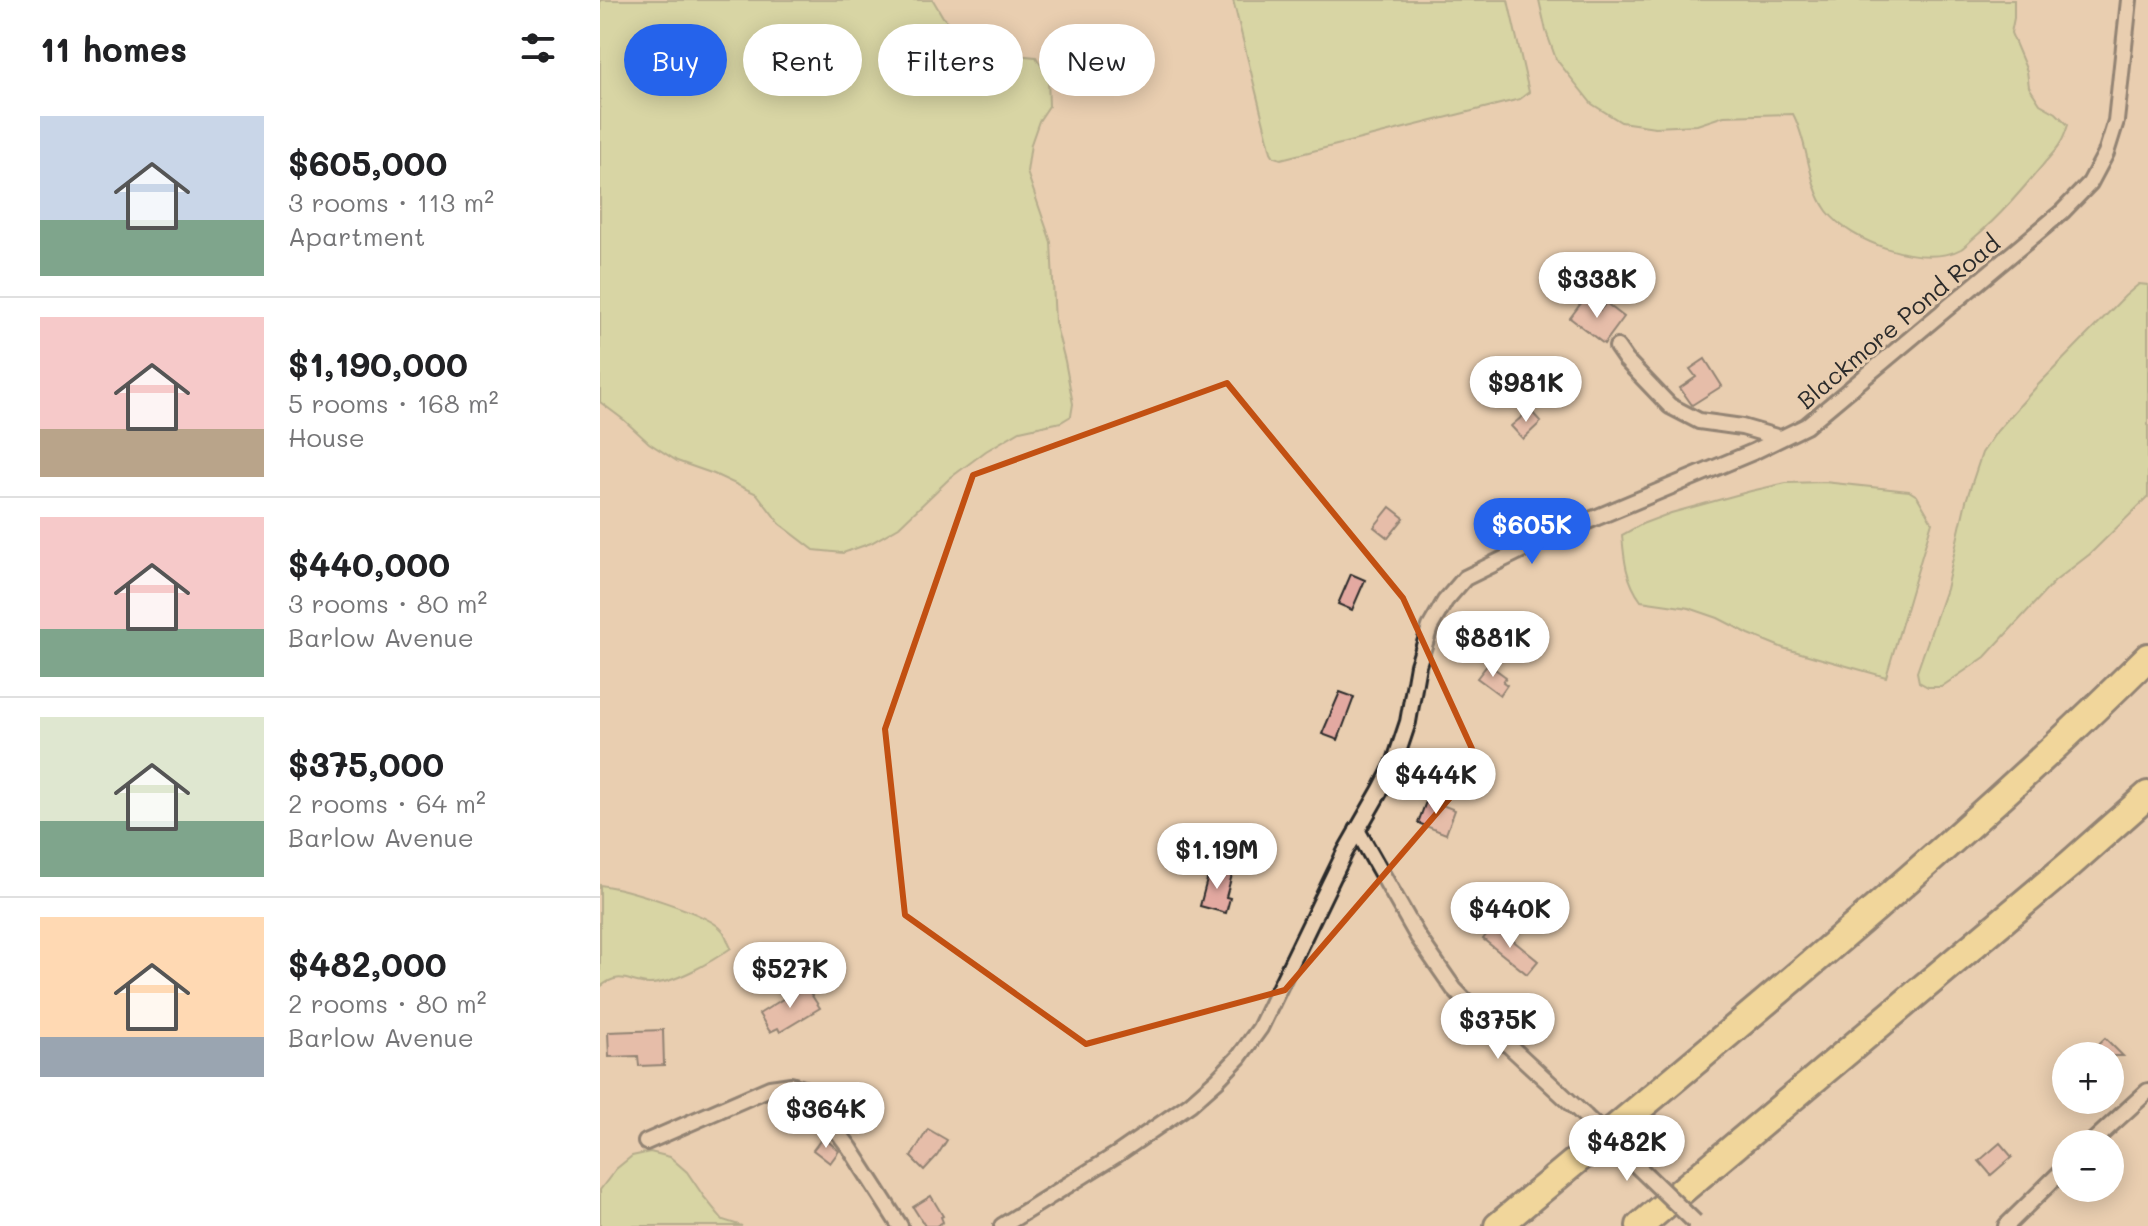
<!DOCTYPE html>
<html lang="en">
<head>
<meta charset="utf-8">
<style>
	:root { --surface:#fff; --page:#f6f6f6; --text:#202124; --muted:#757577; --line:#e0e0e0; --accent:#2563eb }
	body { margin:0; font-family:Mali,sans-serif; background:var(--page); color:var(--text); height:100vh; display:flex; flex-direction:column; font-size:30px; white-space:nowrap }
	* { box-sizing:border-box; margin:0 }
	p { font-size:26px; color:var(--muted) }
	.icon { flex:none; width:44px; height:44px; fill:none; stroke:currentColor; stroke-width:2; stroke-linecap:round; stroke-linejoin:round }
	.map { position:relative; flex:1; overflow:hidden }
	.side { display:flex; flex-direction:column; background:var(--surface); width:600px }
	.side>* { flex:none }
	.banner { position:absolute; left:24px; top:24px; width:760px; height:72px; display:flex; gap:16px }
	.controls { position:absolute; left:1452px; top:1042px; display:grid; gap:16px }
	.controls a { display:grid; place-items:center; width:72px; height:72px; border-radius:50%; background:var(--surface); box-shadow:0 4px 20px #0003; font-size:40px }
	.price { position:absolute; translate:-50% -68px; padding:0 18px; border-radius:28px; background:#fff; color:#222; font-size:26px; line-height:52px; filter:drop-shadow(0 2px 4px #0008) }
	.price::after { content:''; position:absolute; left:50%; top:48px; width:24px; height:18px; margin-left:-12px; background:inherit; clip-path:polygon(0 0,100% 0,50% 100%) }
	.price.current { background:var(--accent); color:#fff }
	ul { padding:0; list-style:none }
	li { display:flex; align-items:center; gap:24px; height:200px; padding:0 40px }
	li+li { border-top:2px solid var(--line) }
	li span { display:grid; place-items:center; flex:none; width:224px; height:160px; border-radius:0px; color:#555 }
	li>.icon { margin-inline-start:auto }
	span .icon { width:96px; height:96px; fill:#fffc; stroke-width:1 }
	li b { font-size:34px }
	h2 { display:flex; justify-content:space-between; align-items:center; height:96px; padding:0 40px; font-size:34px }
	.tag { padding:0 28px; border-radius:36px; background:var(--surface); box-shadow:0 4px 20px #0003; font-size:28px; line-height:72px }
	.tag.current { background:var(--accent); color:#fff }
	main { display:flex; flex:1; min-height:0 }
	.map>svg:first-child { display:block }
</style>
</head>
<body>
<main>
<section class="side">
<h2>11 homes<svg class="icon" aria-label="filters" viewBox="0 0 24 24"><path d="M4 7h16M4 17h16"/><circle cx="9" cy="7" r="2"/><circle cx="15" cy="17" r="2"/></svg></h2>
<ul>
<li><span style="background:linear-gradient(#c9d6e8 65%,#7fa58c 0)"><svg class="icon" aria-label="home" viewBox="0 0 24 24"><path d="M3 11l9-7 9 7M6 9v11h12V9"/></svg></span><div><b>$605,000</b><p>3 rooms · 113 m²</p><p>Apartment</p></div></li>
<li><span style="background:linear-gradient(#f6c9c9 70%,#b9a48a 0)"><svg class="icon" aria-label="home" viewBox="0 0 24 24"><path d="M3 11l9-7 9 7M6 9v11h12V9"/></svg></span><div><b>$1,190,000</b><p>5 rooms · 168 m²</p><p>House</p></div></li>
<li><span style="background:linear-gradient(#f6c9c9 70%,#7fa58c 0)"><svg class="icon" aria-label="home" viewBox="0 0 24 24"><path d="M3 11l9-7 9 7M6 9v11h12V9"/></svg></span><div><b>$440,000</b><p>3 rooms · 80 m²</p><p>Barlow Avenue</p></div></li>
<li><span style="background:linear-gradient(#dfe7d0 65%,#7fa58c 0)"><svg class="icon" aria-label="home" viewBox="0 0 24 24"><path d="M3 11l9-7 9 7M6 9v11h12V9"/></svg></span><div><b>$375,000</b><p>2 rooms · 64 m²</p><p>Barlow Avenue</p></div></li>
<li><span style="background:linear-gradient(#ffd9b3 75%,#9aa5b1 0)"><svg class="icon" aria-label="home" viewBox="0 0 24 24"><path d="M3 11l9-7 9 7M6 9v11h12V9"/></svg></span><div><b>$482,000</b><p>2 rooms · 80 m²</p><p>Barlow Avenue</p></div></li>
</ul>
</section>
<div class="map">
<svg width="1548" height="1226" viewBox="0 0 1548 1226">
	<rect width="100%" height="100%" fill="#e9ceb0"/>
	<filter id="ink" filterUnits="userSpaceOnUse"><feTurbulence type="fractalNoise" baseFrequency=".0125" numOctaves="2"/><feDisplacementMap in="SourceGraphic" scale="16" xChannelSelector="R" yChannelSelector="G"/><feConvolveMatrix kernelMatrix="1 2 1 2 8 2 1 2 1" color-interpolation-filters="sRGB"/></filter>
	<g filter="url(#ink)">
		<!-- green -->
		<g fill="#c3dd94" stroke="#778460" stroke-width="2">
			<path d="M0,0H333L343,17L365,36L395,53L436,57L448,77L449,106L439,121L431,144L427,172L451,242L455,322L465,361L473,404L471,416L461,422L420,431L386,451L350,478L299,527L271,543L243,553L214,550L180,524L157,494L114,474L77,461L49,443L24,420L0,402Z"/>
			<path d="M633,0H908L929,92L920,99L681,159L674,157L671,152Z"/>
			<path d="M939,0H1414V18L1411,33L1427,71L1429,87L1440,104L1456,113L1468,125C1466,131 1464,137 1461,142C1456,151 1448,158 1442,166C1421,191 1400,216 1375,237C1370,241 1366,246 1361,249C1325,269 1250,242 1227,211C1207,183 1209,144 1193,114L1124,116L1097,125L1055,127L1021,122L992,104L956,59L946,31Z"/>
			<path d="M1539,284L1548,285V497L1490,554L1454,582L1385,657L1341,687H1328L1319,682L1317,672L1346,589L1366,501L1382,453L1397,431L1438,385L1525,296Z"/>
			<path d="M1224,482L1309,491L1317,496L1332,522L1286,677L1183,648L1149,634L1118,618L1089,608L1041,601C1026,581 1024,559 1022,535L1042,524L1071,513L1151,491L1186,483Z"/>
			<path d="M0,885C23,888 110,913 123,931C126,935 128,943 131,948C111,962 74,984 49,984C28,983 21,970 0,987Z"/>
			<path d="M50,1152L70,1157L87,1172L104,1197L123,1220L142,1226H0V1190L16,1169L32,1156Z"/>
		</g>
		<!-- building -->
		<g fill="#e3a9a1" stroke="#2b2b2b" stroke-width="2">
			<path d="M985,298L1000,310L1006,303L1024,317L1004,344L970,318Z"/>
			<path d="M1105,359L1122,386L1092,405L1080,388L1096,377L1090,369Z"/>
			<path d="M930,410L941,422L923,439L911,426Z"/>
			<path d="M790,507L804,518L788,538L774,527Z"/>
			<path d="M751,574L765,580L752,610L738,604Z"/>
			<path d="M888,664L906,677L903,682L907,685L900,695L877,678Z"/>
			<path d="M740,692L754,697L738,740L722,734Z"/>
			<path d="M827,799L855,810L846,834L818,823Z"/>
			<path d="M616,867L633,871L626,897L630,898L626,913L600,906L608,876L613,878Z"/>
			<path d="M894,925L938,961L927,974L883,939Z"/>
			<path d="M205,985L220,1008L180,1032L178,1028L170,1032L159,1014Z"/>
			<path d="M63,1030L64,1065L39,1066L38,1056L9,1057L8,1032Z"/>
			<path d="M1505,1038L1523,1056H1486Z"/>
			<path d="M328,1129L347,1140L337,1156L324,1170L311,1157Z"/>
			<path d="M223,1137L239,1151L230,1163L213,1150Z"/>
			<path d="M1400,1143L1412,1157L1391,1175L1379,1161Z"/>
			<path d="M331,1196L343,1216L341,1217L343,1222L336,1226H325L313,1207Z"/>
		</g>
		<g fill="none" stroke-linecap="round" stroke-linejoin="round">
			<!-- minor casing -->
			<g stroke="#2b2b2b" stroke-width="20">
				<g id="minor">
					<path d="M1017,347L1026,360L1070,406L1099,421L1142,427L1180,438"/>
					<path d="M757,830L818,937L854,989L903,1040L985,1116"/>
					<path d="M46,1142L170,1088L191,1085L204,1089L209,1094L250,1148L300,1226"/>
					<path d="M1490,1144L1548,1091"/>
					<path d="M402,1226L516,1155L590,1104L617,1080L639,1057L660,1028L745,852L781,789L794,764L808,722L818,665L830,627L845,601L865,578L940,541L1153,452L1206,426L1462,212L1490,183L1506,153L1516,121L1529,0"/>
					<path d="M1406,1226L1466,1167"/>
				</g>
			</g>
			<!-- motorway casing -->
			<g stroke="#2b2b2b" stroke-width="32">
				<g id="motorway">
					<path d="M898,1226C1119,1041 1343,860 1548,657"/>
					<path d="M1040,1226L1469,865L1548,795"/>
				</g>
			</g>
			<!-- minor -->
			<use href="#minor" stroke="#e9ceb0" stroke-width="14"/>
			<!-- motorway -->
			<use href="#motorway" stroke="#fbe080" stroke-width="26"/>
			<!-- minor-bridge casing -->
			<g stroke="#2b2b2b" stroke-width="20" stroke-linecap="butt">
				<path id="minor-bridge" d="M985,1116L1095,1222"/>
			</g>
			<!-- minor-bridge -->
			<use href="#minor-bridge" stroke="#e9ceb0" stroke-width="14"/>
		</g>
	</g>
	<!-- marked area -->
	<path d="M0 0H1548V1226H0ZM627,383L803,598L879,764L685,990L486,1044L305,915L285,729L373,475Z" fill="#e9ceb0" fill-opacity=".55" fill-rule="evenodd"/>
	<path fill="none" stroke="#c25012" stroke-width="6" stroke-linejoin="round" d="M627,383L803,598L879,764L685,990L486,1044L305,915L285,729L373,475Z"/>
	<g text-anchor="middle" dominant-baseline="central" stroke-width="6" stroke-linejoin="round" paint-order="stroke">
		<!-- street labels -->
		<g font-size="24" fill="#2b2b2b" stroke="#e9ceb0">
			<text transform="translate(1298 321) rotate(-40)">Blackmore Pond Road</text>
		</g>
	</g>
</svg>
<div class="controls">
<a>+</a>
<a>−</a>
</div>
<b class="price" style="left:997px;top:320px">$338K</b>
<b class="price" style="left:926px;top:424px">$981K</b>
<b class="price current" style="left:932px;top:566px">$605K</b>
<b class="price" style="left:893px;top:679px">$881K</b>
<b class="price" style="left:836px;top:816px">$444K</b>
<b class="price" style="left:617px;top:891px">$1.19M</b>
<b class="price" style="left:910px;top:950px">$440K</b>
<b class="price" style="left:190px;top:1010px">$527K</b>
<b class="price" style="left:898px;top:1061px">$375K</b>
<b class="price" style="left:226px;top:1150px">$364K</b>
<b class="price" style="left:1027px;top:1183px">$482K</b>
<div class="banner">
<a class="tag current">Buy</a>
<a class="tag">Rent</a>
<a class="tag">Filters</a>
<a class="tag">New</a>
</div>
</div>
</main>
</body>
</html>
